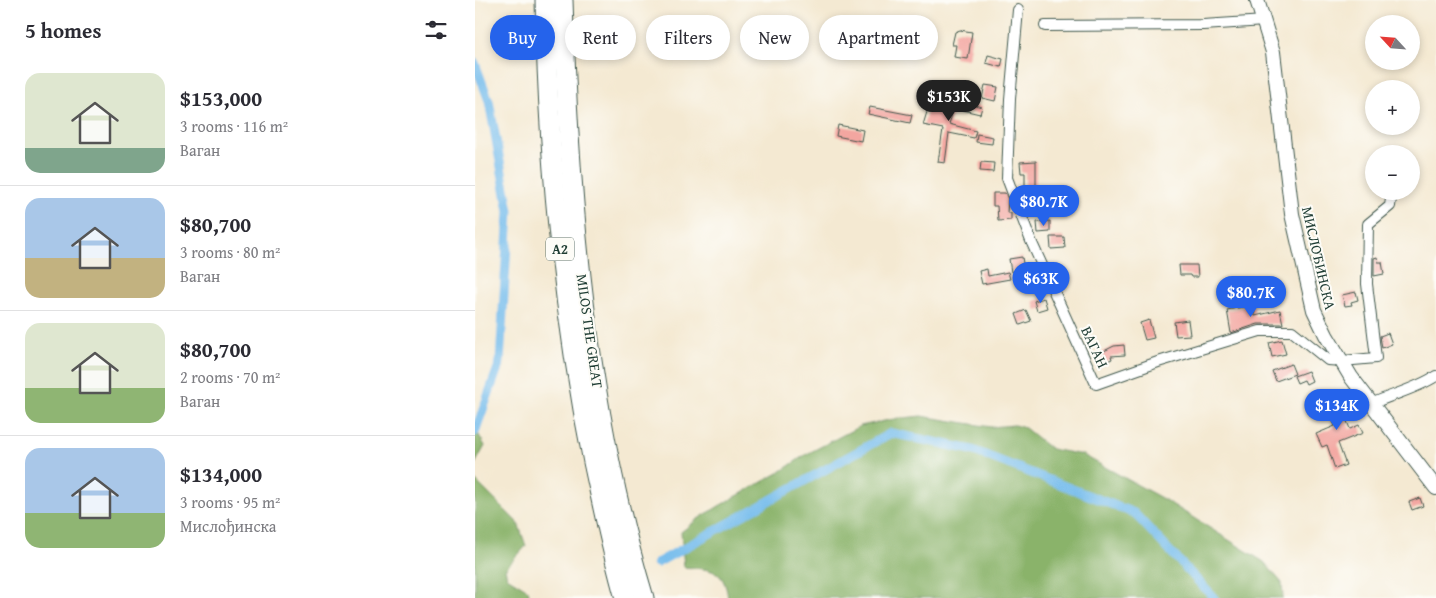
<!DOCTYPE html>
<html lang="en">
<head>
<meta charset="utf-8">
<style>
	:root { --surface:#fff; --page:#f7f7f7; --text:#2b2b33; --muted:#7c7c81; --line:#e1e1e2; --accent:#2563eb }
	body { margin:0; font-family:"Gentium Book Plus",serif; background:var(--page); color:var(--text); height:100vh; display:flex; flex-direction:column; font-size:19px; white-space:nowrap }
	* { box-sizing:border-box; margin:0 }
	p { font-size:16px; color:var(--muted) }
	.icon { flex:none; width:28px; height:28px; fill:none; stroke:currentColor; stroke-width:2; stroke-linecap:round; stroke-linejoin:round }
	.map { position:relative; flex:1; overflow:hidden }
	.panel { display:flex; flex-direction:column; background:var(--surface); width:475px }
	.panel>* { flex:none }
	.top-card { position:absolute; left:15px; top:15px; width:475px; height:45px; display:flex; gap:10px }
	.needle { width:32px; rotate:296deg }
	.fabs { position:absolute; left:890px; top:15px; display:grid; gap:10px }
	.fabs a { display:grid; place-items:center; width:55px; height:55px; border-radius:50%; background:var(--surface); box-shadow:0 2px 8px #0003; font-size:25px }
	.price { position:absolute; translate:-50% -42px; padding:0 11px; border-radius:18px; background:var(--accent); color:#fff; font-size:16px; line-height:32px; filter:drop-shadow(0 1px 2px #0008) }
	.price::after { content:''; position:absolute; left:50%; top:30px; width:15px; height:11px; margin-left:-8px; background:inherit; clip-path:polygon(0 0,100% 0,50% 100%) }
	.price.on { background:#222; color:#fff }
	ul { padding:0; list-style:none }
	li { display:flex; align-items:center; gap:15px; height:125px; padding:0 25px }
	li+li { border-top:1px solid var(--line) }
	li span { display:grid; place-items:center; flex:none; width:140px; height:100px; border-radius:15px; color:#555 }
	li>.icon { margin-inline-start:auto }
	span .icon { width:60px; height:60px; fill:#fffc; stroke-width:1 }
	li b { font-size:21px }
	h2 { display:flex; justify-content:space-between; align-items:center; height:60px; padding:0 25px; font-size:21px }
	.tag { padding:0 18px; border-radius:22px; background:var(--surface); box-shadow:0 2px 8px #0003; font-size:18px; line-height:45px }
	.tag.on { background:var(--accent); color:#fff }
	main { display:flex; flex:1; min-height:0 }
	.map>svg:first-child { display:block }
</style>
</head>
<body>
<main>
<section class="panel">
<h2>5 homes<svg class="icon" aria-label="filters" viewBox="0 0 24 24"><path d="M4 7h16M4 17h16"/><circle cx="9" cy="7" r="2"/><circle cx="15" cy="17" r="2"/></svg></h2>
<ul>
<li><span style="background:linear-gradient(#dfe7d0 75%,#7fa58c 0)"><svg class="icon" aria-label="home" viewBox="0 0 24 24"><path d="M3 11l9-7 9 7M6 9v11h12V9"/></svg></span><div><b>$153,000</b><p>3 rooms · 116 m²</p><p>Ваган</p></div></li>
<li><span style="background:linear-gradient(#a9c7e8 60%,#c2b280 0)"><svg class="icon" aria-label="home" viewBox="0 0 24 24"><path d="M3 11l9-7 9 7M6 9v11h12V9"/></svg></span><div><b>$80,700</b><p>3 rooms · 80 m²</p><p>Ваган</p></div></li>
<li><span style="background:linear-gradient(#dfe7d0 65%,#8fb573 0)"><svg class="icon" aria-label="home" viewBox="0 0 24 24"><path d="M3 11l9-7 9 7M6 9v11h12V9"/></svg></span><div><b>$80,700</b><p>2 rooms · 70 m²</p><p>Ваган</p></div></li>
<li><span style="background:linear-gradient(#a9c7e8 65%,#8fb573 0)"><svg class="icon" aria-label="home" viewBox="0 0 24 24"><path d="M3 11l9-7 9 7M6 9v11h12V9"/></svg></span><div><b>$134,000</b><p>3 rooms · 95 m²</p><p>Мислођинска</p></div></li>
</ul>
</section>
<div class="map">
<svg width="961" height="598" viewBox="0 0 961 598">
	<rect width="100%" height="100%" fill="#fdfcf7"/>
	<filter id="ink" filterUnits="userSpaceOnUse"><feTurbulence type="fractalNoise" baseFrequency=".02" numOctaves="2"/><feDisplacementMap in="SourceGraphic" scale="10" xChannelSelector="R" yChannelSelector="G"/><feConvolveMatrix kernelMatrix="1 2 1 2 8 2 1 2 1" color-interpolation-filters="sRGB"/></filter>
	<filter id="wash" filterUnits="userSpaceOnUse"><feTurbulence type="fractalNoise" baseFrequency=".0096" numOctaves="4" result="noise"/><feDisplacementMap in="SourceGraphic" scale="20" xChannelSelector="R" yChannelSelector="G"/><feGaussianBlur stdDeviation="1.12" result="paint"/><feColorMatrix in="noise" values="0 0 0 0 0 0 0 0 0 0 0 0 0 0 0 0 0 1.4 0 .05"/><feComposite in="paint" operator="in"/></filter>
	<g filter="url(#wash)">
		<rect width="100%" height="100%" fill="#f4e9d2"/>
		<!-- forest -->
		<g fill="#8ab36a" stroke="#54784f">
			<path d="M446,416L516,427L539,425L550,428L576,449L608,455L690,500L789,562L807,583L808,598H253C249,568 237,570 209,567L206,532L223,519L244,506L305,472L330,455L385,426L419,419Z"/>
			<path d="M0,428L10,446L0,464Z"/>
			<path d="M0,480L43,523L51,546L30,569L32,577L53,590L55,598H0Z"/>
		</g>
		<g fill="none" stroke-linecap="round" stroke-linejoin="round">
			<!-- canal -->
			<g stroke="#75bcec" stroke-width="9">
				<path d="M0,63L14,101L34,211L25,362L0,432"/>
				<path d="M182,563L416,433L497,450L659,513L739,598"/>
			</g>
		</g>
		<g id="blocks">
			<!-- building -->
			<g fill="#f3a6a0">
				<path d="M485,30L497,32L493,59L479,57L481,45H477L480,32Z"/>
				<path d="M513,55L528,59L526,67L511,63Z"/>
				<path d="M510,85L523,87L520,101L507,98Z"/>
				<path d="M478,99L507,107L505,114L479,108L474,124L501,131L499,138L474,133L470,163L463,162L468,129L448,125L455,102L469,106L471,101L477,103Z"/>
				<path d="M395,107L437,115L435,123L393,114Z"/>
				<path d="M363,125L388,130L386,141L361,136Z"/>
				<path d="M502,134L518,137L517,144L501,142Z"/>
				<path d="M561,161V190H550V173H546L545,162Z"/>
				<path d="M506,162L519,163L518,172L505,171Z"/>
				<path d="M518,193H530L533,199L532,213H536V220L523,221L522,206H518Z"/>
				<path d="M575,221V232L563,233L562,222Z"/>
				<path d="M575,237H589L590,248L576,249Z"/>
				<path d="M547,257L549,270L536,272L534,259Z"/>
				<path d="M902,257L903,262H907L909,274L899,276V258Z"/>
				<path d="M704,265H722L723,277H716L715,275H705Z"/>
				<path d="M512,269L513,276L533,272L535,279L507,284L504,271Z"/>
				<path d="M881,292L883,300L876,302L877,305L870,306L867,295Z"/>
				<path d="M569,298L572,308L562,311L559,301Z"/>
				<path d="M768,307H779L780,316L805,310L808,324H783L756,333L752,310Z"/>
				<path d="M551,310L556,321L545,325L541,314Z"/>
				<path d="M674,320L679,338L670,340L665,323Z"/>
				<path d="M713,320L715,335L701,336L699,322Z"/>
				<path d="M913,333L917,344L907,348L905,336Z"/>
				<path d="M807,340L811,354L797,357L794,343Z"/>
				<path d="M649,345L650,355L636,356L637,359L628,363L623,354L639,346Z"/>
				<path d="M816,364L820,374L801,381L797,371Z"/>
				<path d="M833,371L837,381L831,384L829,380L822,383L819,376Z"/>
				<path d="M865,395L871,409L868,411L875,429L884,425L888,433L863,443L871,465L860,469L852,445L847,447L841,434L860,426L850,401Z"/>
				<path d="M945,498L948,506L937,510L934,502Z"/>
			</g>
		</g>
	</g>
	<g filter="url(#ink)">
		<use href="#blocks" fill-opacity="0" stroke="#3f574c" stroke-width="1"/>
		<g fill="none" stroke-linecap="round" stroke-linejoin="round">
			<!-- minor casing -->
			<g stroke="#3f574c" stroke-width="12">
				<g id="minor">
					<path d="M543,10L535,99L532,178L556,241L621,384L683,362L785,331H817L853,360L867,361L901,358L892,284L893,224L915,206L917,191"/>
					<path d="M570,26L728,25L790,21"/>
					<path d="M896,404C918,394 941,389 961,376"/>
				</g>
			</g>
			<!-- secondary casing -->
			<g stroke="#3f574c" stroke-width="16">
				<path id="secondary" d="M782,0L798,52L817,214L839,310L851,335L876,377L961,488"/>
			</g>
			<!-- motorway casing -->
			<g stroke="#3f574c" stroke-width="21">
				<g id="motorway">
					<path d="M70,0C73,155 87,310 118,462C128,508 137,553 150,598"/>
					<path d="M88,0C94,201 111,405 169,598"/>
				</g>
			</g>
			<!-- minor -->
			<use href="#minor" stroke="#fff" stroke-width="10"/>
			<!-- secondary -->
			<use href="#secondary" stroke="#fff" stroke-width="14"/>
			<!-- motorway -->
			<use href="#motorway" stroke="#fff" stroke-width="19"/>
		</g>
	</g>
	<g text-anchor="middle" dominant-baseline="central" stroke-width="4" stroke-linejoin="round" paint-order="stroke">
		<!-- shield labels -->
		<rect fill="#fdfcf7" stroke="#62766e" stroke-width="1" x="71" y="237.5" width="28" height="23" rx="4"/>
		<g font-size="14" font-weight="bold" fill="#1f3d34">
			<text x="85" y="249">A2</text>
		</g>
		<!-- street labels -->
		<g font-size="15" fill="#1f3d34" stroke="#fdfcf7">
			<text transform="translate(844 258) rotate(77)">МИСЛОЂИНСКА</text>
			<text transform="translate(115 331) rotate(82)">MILOS THE GREAT</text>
			<text transform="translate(620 347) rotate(65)">ВАГАН</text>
		</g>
	</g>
</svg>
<div class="fabs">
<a><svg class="needle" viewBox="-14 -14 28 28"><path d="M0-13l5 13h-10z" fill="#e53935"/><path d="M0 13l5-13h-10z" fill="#7c7c81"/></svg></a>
<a>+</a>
<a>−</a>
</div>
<b class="price on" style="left:474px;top:122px">$153K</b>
<b class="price" style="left:569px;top:227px">$80.7K</b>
<b class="price" style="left:566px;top:304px">$63K</b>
<b class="price" style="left:776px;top:318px">$80.7K</b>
<b class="price" style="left:862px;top:431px">$134K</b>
<div class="top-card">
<a class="tag on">Buy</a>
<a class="tag">Rent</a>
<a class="tag">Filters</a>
<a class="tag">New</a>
<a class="tag">Apartment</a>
</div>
</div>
</main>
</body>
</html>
